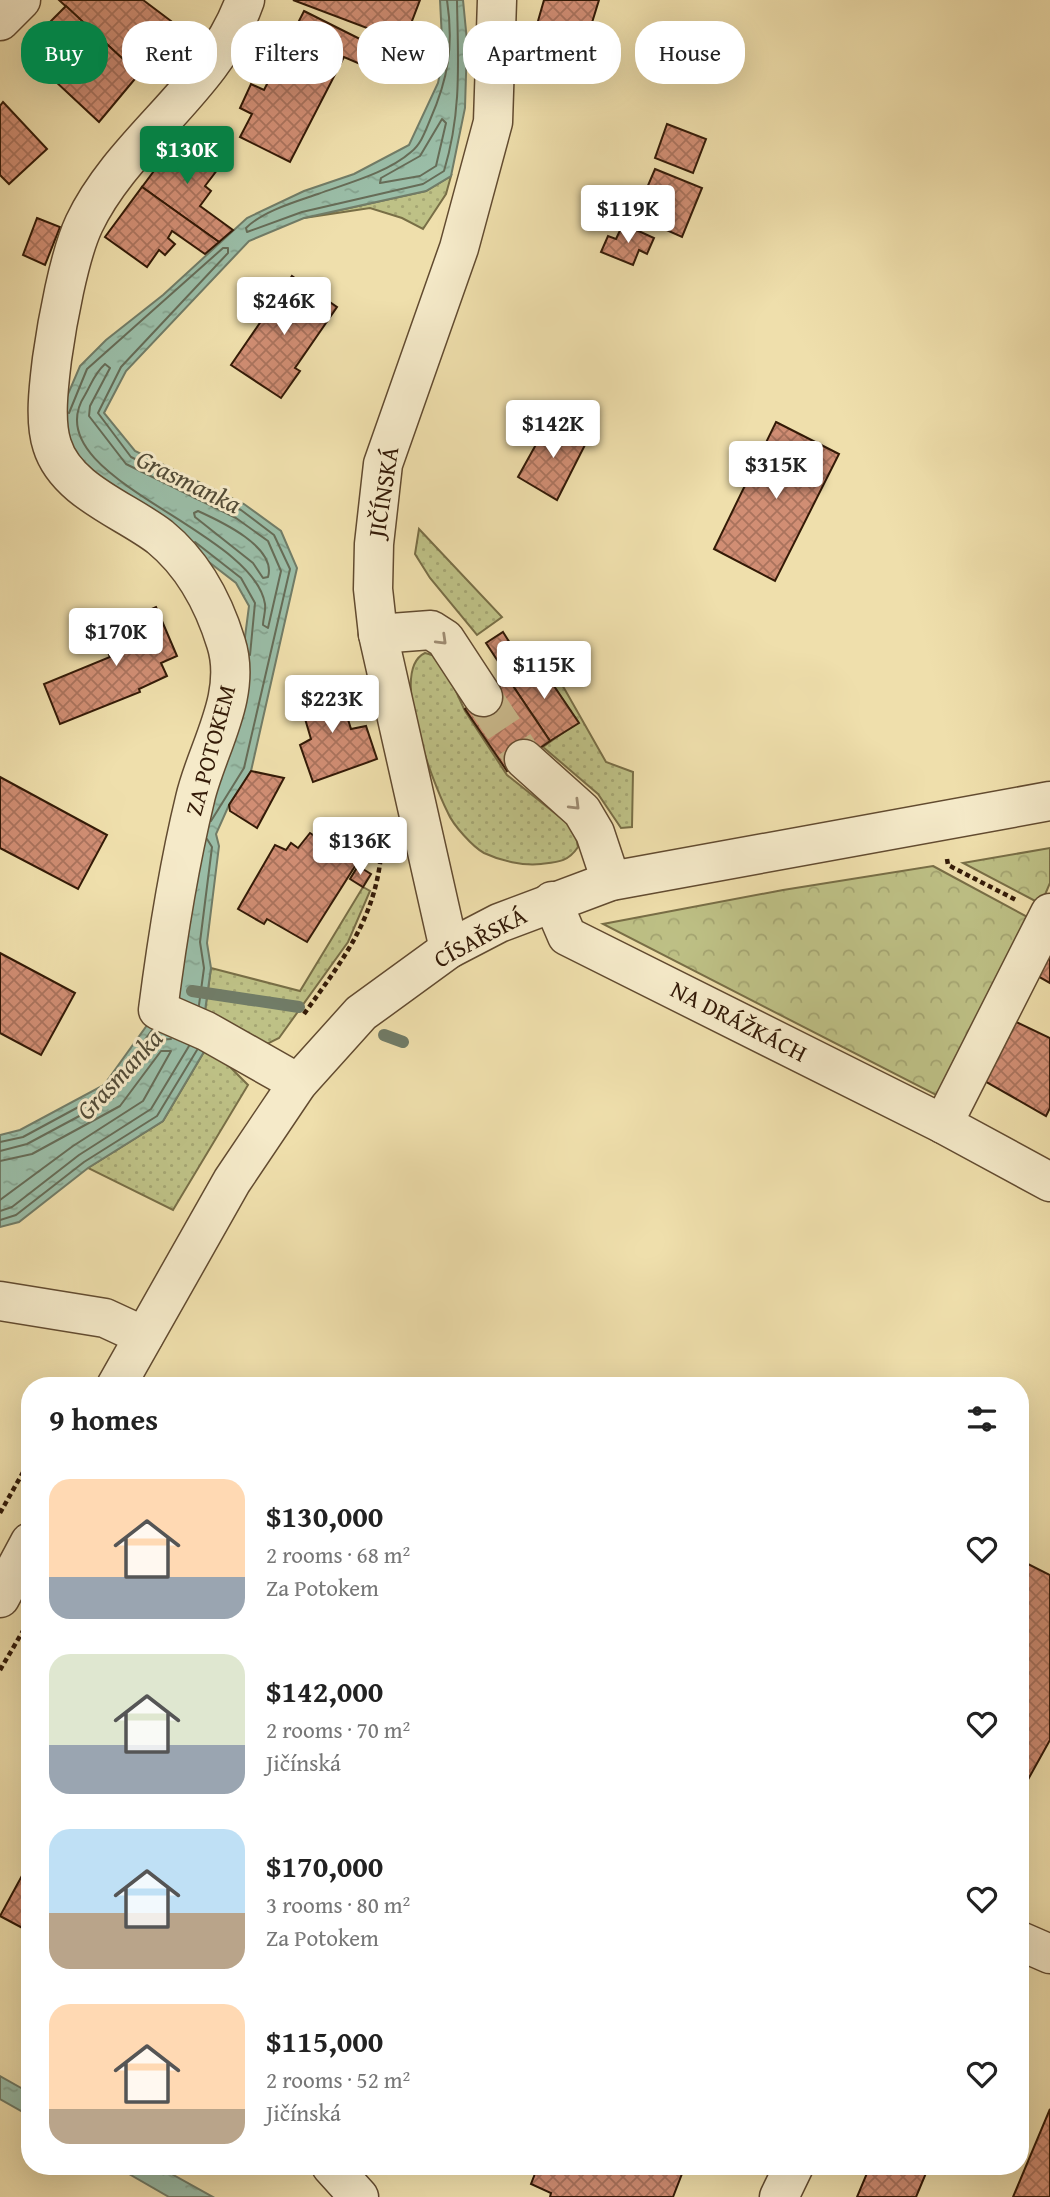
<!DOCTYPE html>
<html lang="en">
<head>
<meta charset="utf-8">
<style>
	:root { --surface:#fff; --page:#f2f2f2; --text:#222; --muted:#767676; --accent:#0b8043 }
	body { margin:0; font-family:"Gentium Book Plus",serif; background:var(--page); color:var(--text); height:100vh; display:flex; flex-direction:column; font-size:26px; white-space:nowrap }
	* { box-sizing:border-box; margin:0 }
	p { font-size:23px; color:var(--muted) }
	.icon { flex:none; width:38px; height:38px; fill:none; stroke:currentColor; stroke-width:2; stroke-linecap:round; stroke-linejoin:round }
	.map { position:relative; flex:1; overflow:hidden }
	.drawer { position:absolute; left:21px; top:1377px; width:1008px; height:798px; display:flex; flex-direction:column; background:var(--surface); border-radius:28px; box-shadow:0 7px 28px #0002 }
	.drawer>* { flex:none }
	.guide { position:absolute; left:21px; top:21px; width:1008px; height:63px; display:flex; gap:14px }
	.price { position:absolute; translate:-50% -60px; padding:0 16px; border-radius:7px; background:#fff; color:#222; font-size:23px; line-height:46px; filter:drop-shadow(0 2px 4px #0008) }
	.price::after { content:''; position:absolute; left:50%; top:42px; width:21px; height:16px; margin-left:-10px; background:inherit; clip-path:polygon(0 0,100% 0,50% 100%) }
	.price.active { background:var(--accent); color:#fff }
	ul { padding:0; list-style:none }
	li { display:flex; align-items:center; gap:21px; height:175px; padding:0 28px }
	li span { display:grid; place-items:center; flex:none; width:196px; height:140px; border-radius:21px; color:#555 }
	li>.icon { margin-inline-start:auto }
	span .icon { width:84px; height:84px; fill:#fffc; stroke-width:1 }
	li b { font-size:30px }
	h2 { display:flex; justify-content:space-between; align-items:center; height:84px; padding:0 28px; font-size:30px }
	.chip { padding:0 24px; border-radius:28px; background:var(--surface); box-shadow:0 7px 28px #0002; font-size:24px; line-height:63px }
	.chip.active { background:var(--accent); color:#fff }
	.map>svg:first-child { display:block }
</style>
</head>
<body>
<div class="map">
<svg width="1050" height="2197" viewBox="0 0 1050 2197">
	<defs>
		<pattern id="grass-dots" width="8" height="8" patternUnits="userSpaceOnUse" patternTransform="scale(1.75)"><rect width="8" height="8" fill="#bec186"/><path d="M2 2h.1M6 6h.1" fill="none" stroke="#a4a572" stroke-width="1.8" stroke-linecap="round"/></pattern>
		<pattern id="forest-crowns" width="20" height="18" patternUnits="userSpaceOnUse" patternTransform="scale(1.75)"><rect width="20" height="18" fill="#bec186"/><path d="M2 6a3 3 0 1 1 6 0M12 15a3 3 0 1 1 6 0" fill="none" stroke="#a4a572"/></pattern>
		<pattern id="water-ripples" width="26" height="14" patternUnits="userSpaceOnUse" patternTransform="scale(1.75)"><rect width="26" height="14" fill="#9abda7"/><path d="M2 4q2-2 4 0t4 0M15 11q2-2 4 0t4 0" fill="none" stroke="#85a28e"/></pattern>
		<pattern id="building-cross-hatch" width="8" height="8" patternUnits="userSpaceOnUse" patternTransform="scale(1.75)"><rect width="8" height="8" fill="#d18e74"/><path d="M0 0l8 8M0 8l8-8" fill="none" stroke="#aa735d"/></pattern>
	</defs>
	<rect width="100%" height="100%" fill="#efdfac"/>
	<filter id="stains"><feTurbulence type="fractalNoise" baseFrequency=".00286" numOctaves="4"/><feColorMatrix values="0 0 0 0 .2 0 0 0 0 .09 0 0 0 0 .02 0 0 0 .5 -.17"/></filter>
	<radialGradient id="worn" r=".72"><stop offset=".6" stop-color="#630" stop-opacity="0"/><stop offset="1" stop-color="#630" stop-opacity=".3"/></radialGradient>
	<!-- grass -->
	<g fill="url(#grass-dots)" stroke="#786e46" stroke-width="2">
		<path d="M451,176L446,194L423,229L402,218L370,208L304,218L426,191Z"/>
		<path d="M419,529L502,617L477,635L430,578L415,554Z"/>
		<path d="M425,653L436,656L444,665L465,711L507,775L566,822L575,831L578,847C568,862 558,862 541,864C523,866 501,861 484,853C473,847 453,825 448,813C434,785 388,670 425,653Z"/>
		<path d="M540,658L564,688L606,762L633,772L632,827L621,828L598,794L543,747L578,722L537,661Z"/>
		<path d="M363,887L370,891L348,942L279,1038L267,1044L204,1018L211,968L300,991Z"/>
		<path d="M208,1045L248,1085L173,1210L88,1168L163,1121Z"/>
	</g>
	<!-- forest -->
	<g fill="url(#forest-crowns)" stroke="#786e46" stroke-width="2">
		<path d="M1050,848V883L1041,904L963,863Z"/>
		<path d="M933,866L1033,920L942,1098L603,924L783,890Z"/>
	</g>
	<!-- water -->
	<g fill="url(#water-ripples)" stroke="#717c67" stroke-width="2">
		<path d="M440,0H463L467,41L465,108L451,176L426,191L304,218L249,241L126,371L104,413L135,451L244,504L281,531L297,568L251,771L229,805L216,834L219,846L207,943L211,968L204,1018L208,1045L163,1121L88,1168L19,1222L0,1227V1135L20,1130L104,1085L150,1021L180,937L241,668L249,606L236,583L71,456L62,408L80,366L106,340L163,295L247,218L304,191L354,174L409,145L438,83L443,59Z"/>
		<path d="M0,2076L30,2093V2116L0,2099Z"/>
		<path d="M117,2167H159L213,2197H169Z"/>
	</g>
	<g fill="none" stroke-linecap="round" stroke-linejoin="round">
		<!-- shore -->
		<g stroke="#666c57" stroke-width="2">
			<path d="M447,0C454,46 448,79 430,120C425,132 421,144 411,152C387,173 348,183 318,194C295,202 263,211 246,228L247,232L302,212L423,184L444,171C462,111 458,61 457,0"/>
			<path d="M442,119L446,123L436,166L420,176L380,183L381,178L420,156Z"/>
			<path d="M105,364L110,368L90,406L89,416L126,464L236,518L268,541L281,571L268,628L263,625C263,619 266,611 265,604C253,528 32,477 85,395C92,383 94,374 105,364Z"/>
			<path d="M69,413L87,369L223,248H228V253L121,367L98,413L131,457L241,510L274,535L290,569L244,768L211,821"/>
			<path d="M198,511C220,521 277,547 268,577L263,578L253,563L195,517L194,513Z"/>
			<path d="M195,542L241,578L255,603L250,655"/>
			<path d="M199,1005L204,968L200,942L212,847L207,839"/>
			<path d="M0,1142L23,1137L108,1091L152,1030"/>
			<path d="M0,1151L27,1144L113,1098L156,1040L171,1039"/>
			<path d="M0,1161L32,1154L120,1106L161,1051H171L143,1101L73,1146L0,1200"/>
			<path d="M0,1211L12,1207L79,1155L151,1109L189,1046"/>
			<path d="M0,1220L16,1215L84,1162L157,1116L197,1050"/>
		</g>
		<!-- stream -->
		<g stroke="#717c67" stroke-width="12">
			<path d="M192,991L299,1007"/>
			<path d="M384,1035L403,1042"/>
		</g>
	</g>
	<!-- building -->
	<g fill="url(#building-cross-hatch)" stroke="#331a07" stroke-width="2">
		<path d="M59,0H143L183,30L139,74Z"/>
		<path d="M293,0H420L404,42Z"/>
		<path d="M544,0H599L586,42L536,28Z"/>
		<path d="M66,6L139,74L99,122L55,81L70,65L61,56L73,43L50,22Z"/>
		<path d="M304,11L376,47L367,67L344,57L290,162L240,137L252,114L240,108L251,84L264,90Z"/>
		<path d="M3,102L47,149L9,184L0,175V106Z"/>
		<path d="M667,124L706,139L693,173L655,158Z"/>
		<path d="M181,135L221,165L205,186L211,191L200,206L233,230L219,242L142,187Z"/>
		<path d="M655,169L702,188L682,237L635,216Z"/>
		<path d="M142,187L219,242L205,254L172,231L168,238L175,244L165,255L159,250L147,267L105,237Z"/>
		<path d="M37,218L60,227L45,265L23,255Z"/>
		<path d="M623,224L654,238L647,254L639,250L633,265L601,252L608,236L616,239Z"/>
		<path d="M292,276L337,307L295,368L300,371L281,398L231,365Z"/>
		<path d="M549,421L587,441L557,500L518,477Z"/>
		<path d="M776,422L839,454L775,581L714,549Z"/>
		<path d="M156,607L177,656L161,663L167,676L139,689L140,692L60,724L44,684L110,657L101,635L106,633L104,630Z"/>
		<path d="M503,632L522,662L505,672L486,643Z"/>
		<path d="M537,661L579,723L550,741L509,680Z"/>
		<path d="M509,680L550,741L507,771L465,709Z"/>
		<path d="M337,684L351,729L366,726L377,759L313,782L300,745L311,739L298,695Z"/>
		<path d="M251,771L284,778L257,828L230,811L229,805Z"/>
		<path d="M0,777L107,835L78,889L0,848Z"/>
		<path d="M310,833L357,863L307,942L267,919L264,924L238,909L275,845L286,850L291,843L298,848Z"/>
		<path d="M358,866L371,874L363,887L350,879Z"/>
		<path d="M1050,948V983L1036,975Z"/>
		<path d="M0,953L75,993L41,1055L0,1033Z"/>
		<path d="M1014,1021L1050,1038V1108L1046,1116L983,1080Z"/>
		<path d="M1020,1560L1050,1575V1740L1020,1794Z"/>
		<path d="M30,1861V1932L0,1916Z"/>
		<path d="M1050,2109V2197H1013Z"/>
		<path d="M538,2166H685L673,2197H550L551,2193L531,2184Z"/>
		<path d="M870,2166H929L916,2197H857Z"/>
	</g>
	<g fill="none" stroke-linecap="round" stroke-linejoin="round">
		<!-- minor-tunnel -->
		<path stroke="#c9b88b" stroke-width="38" stroke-dasharray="38 19" stroke-linecap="butt" d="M483,697L524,759"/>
		<!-- minor casing -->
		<g stroke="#624b30" stroke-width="41">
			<g id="minor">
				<path d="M245,0C214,89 124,140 84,224C69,256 57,323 52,359C49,384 44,421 52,445C66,491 125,510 160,537C193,564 214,604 226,643C243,696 206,750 195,799C178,869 167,940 158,1010L206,1031L298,1083"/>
				<path d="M0,21L21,0"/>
				<path d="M378,634L431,630L445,639L483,697"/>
				<path d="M524,759L582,811L595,833L611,881"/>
				<path d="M552,901L567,936L943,1124L1050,1182"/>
				<path d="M449,949L378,634L373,589L374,544L383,464L459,248L493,122L497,0"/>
				<path d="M943,1124L1050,913"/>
				<path d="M0,1301L105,1318L144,1336"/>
				<path d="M116,1386L232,1181L298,1083L361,1013L449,949L499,923L611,881L1050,801"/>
				<path d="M0,1598L30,1542"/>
				<path d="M1020,1941L1050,1954"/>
				<path d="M331,2166L359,2197"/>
				<path d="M779,2197L794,2166"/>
			</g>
		</g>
		<!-- path -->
		<g stroke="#331a07" stroke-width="4.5" stroke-dasharray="5 3.5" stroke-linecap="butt">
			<path d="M947,859L948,865L1016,900"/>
			<path d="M304,1014C345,957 379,914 382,841"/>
			<path d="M0,1513L30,1460"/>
			<path d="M0,1670L23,1631"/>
		</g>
		<!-- minor -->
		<use href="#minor" stroke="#f5eac9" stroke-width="38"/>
	</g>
	<!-- one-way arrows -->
	<defs><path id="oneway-chevron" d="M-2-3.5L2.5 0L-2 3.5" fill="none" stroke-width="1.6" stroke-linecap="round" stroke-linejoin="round" transform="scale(1.75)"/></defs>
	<g stroke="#9e8c72">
		<use href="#oneway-chevron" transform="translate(442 640) rotate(44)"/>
		<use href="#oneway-chevron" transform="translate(575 805) rotate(45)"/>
	</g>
	<g text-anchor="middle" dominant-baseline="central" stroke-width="6" stroke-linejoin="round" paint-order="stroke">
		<!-- street labels -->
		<g font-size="24" fill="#331a07" stroke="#f5eac9">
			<text transform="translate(383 492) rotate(-81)">JIČÍNSKÁ</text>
			<text transform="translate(210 750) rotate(-75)">ZA POTOKEM</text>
			<text transform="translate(480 937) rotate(-28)">CÍSAŘSKÁ</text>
			<text transform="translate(739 1021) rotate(27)">NA DRÁŽKÁCH</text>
		</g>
		<!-- water labels -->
		<g font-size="26" font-style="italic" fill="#524b37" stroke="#f5eac9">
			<text transform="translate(189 481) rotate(26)">Grasmanka</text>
			<text transform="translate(119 1074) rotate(-47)">Grasmanka</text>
		</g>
	</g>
	<rect width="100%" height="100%" filter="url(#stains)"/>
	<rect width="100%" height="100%" fill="url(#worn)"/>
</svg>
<b class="price active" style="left:187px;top:186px">$130K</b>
<b class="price" style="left:628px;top:245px">$119K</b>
<b class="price" style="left:284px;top:337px">$246K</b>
<b class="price" style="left:553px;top:460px">$142K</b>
<b class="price" style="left:776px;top:501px">$315K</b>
<b class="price" style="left:116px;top:668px">$170K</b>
<b class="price" style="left:544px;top:701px">$115K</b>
<b class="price" style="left:332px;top:735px">$223K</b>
<b class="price" style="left:360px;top:877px">$136K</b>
<div class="guide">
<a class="chip active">Buy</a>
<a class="chip">Rent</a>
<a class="chip">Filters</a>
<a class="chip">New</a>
<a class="chip">Apartment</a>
<a class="chip">House</a>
</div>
<section class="drawer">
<h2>9 homes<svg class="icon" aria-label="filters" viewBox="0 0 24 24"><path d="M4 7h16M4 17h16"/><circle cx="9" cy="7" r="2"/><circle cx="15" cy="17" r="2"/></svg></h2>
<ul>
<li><span style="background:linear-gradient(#ffd9b3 70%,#9aa5b1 0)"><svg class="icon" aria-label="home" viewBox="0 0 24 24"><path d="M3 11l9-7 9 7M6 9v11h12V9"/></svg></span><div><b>$130,000</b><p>2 rooms · 68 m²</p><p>Za Potokem</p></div><svg class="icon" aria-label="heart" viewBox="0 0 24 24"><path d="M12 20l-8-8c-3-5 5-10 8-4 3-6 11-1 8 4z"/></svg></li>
<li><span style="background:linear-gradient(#dfe7d0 65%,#9aa5b1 0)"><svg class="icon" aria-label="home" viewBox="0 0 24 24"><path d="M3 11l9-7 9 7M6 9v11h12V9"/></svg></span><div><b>$142,000</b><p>2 rooms · 70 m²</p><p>Jičínská</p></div><svg class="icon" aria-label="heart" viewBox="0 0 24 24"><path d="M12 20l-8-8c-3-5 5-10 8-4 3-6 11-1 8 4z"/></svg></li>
<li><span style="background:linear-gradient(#bfe0f5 60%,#b9a48a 0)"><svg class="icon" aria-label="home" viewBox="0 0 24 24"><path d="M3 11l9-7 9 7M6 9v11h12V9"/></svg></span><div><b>$170,000</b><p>3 rooms · 80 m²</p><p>Za Potokem</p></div><svg class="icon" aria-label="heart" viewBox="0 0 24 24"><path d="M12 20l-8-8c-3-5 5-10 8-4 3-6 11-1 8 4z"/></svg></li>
<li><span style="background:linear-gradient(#ffd9b3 75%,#b9a48a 0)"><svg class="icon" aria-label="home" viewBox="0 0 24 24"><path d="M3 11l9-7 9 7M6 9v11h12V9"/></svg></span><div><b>$115,000</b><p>2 rooms · 52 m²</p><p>Jičínská</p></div><svg class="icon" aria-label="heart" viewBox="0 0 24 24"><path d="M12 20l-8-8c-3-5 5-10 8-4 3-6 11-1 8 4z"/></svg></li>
</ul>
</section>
</div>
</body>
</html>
